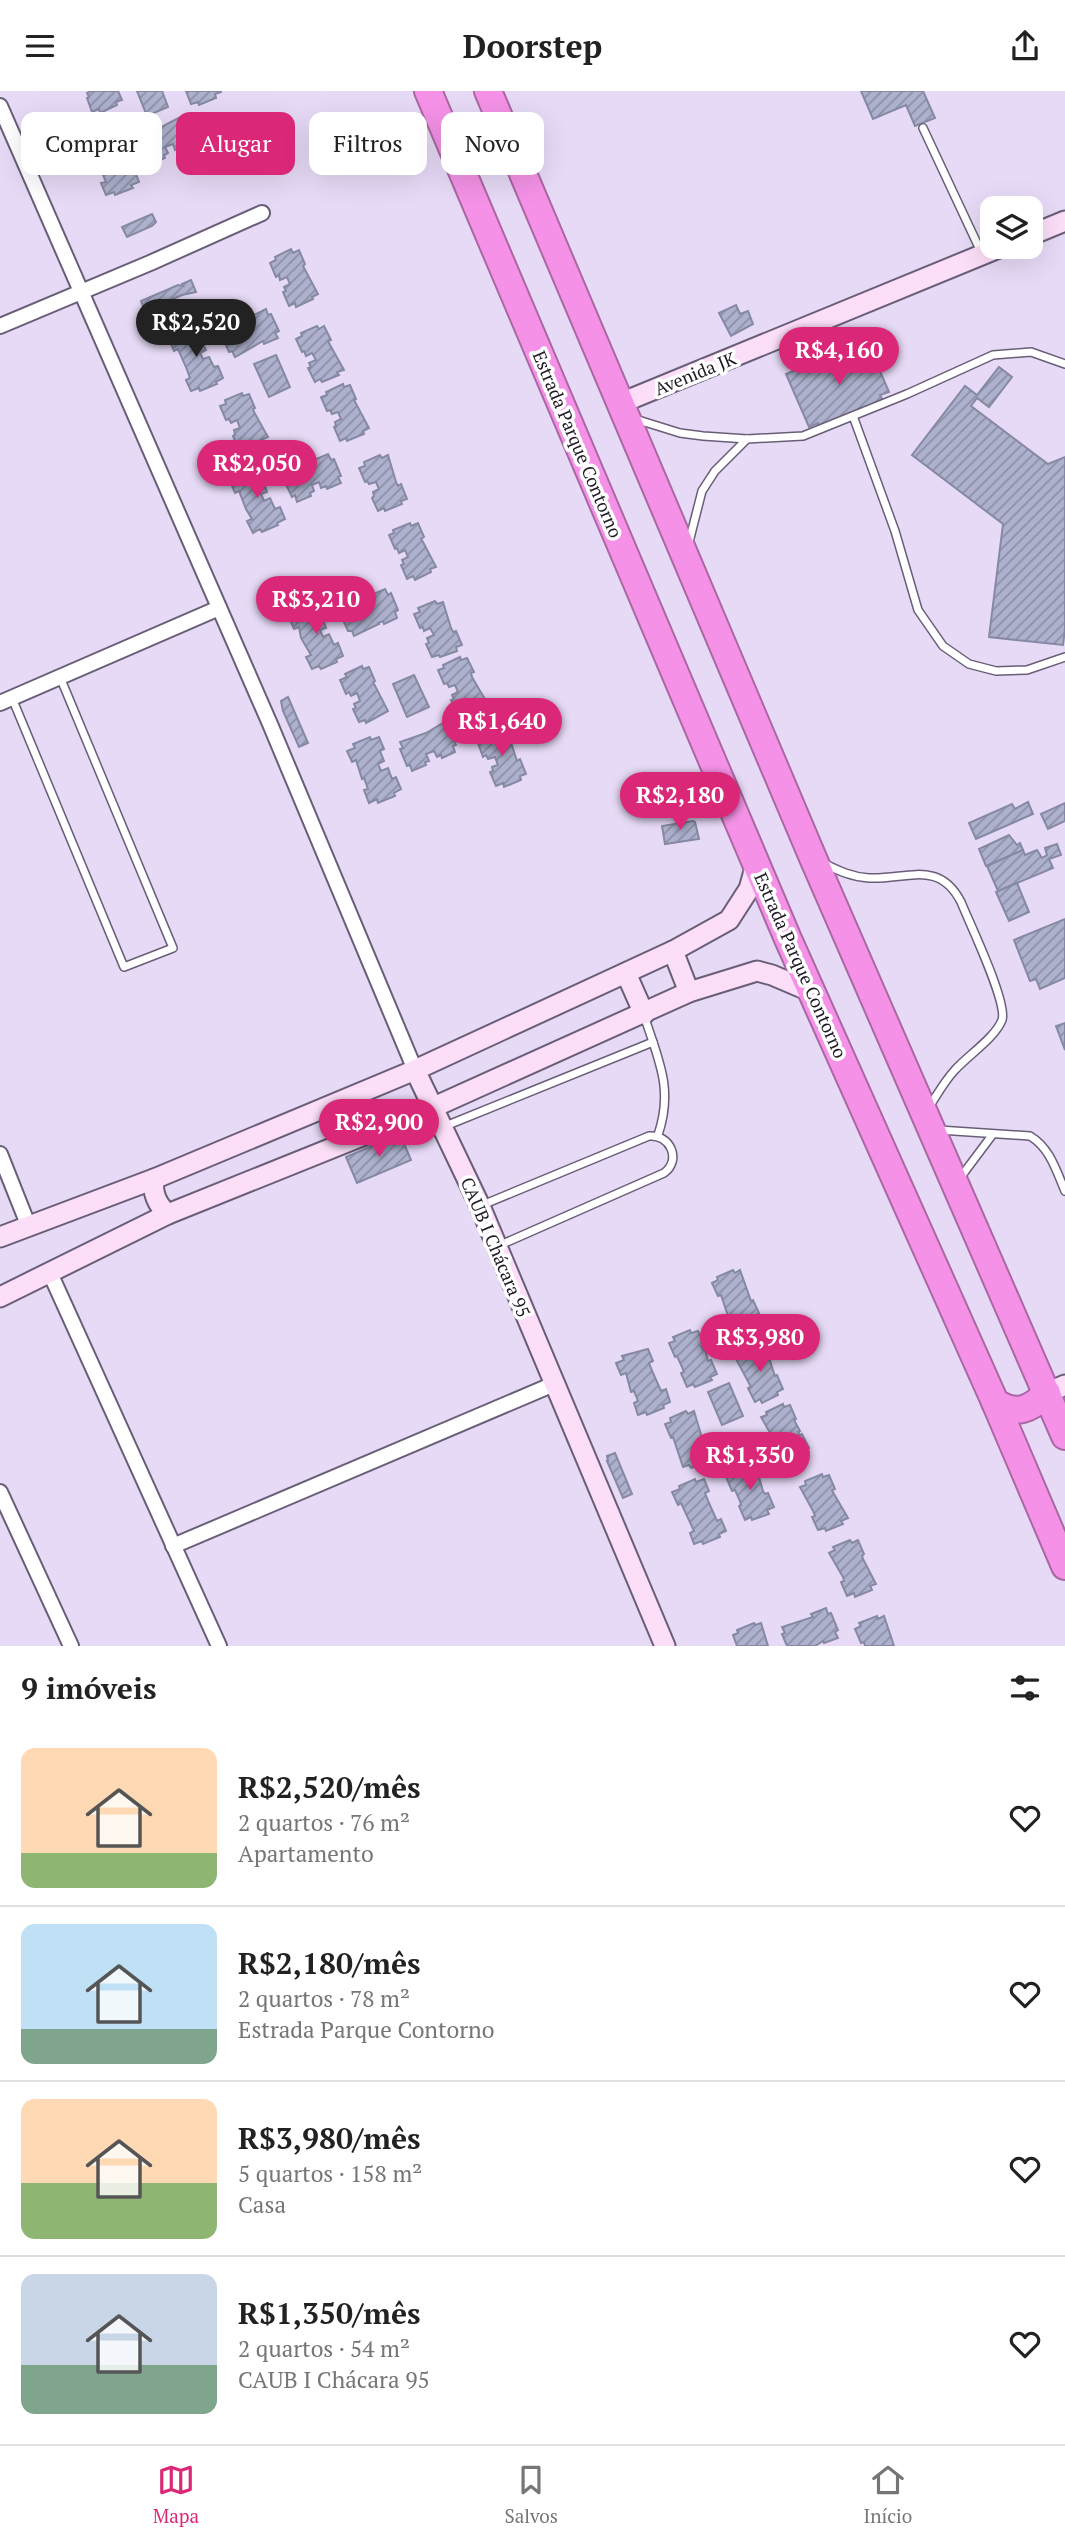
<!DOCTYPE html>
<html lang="pt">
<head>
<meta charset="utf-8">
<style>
	:root { --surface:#fff; --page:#f2f2f2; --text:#222; --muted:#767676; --line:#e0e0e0; --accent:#db2777 }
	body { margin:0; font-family:"PT Serif",serif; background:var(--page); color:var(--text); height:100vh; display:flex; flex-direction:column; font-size:26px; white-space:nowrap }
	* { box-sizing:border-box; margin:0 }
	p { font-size:23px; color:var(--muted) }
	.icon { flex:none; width:38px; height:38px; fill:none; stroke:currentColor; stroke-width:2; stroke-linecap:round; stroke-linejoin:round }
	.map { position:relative; height:1555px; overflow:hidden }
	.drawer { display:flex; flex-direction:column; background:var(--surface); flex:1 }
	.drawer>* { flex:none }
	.banner { position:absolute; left:21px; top:21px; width:700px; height:63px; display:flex; gap:14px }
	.fabs { position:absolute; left:980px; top:105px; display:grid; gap:14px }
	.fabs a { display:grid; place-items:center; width:63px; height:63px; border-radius:14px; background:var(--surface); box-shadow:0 7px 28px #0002; font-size:35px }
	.price { position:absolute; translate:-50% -60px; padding:0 16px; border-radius:24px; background:var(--accent); color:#fff; font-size:23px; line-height:46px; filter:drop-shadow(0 2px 4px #0008) }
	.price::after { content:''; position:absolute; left:50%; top:42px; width:21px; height:16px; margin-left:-10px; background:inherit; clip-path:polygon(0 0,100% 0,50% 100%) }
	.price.on { background:#222; color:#fff }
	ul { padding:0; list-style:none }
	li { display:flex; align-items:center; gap:21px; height:175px; padding:0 21px }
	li+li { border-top:2px solid var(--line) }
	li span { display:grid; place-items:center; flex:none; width:196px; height:140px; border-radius:14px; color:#555 }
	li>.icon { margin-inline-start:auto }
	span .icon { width:84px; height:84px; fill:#fffc; stroke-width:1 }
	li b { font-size:30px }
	h2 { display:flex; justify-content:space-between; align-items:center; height:84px; padding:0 21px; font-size:30px }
	.pill { padding:0 24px; border-radius:14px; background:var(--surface); box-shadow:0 7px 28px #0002; font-size:24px; line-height:63px }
	.pill.on { background:var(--accent); color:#fff }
	header { display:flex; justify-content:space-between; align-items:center; height:91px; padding:0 21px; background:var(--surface); font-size:32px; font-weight:800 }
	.tabs { display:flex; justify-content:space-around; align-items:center; height:98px; border-top:2px solid var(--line); background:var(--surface); font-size:19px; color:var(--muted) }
	.tabs a { display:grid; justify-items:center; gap:4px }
	.tabs .on { color:var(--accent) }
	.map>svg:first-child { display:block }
</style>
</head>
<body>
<header><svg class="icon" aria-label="menu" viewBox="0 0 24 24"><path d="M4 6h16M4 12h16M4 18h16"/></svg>Doorstep<svg class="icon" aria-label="share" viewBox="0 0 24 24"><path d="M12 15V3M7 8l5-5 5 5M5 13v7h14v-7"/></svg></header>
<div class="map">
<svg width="1065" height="1555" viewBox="0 0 1065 1555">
	<defs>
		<pattern id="building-hatch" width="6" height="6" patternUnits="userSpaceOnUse" patternTransform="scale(1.75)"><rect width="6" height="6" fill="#adb1cd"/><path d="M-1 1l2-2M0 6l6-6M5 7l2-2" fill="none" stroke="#8c8fa6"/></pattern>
	</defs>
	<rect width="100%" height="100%" fill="#e7daf7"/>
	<!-- building -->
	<g fill="url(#building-hatch)" stroke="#8689a4" stroke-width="2">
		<path d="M91,0H118L122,9L116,11L117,14L100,22L99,18L92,21L87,7L89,6L87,2Z"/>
		<path d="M137,0H162L168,16L147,25Z"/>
		<path d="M186,0H221V1L215,3L216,7L199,14L198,11L191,13Z"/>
		<path d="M861,0H923L935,27L915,35L906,14L873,28Z"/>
		<path d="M182,25L185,31L188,30L195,47L192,48L194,54L180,60L179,57L175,59L173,53L165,56L168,62L164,64L165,67L151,73L148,67L146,68L138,51L141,50L139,44L153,38L154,40Z"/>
		<path d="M234,26L236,29L241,27L247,41L245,42L247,46L260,70L254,73L255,76L238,83L237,80L231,82L225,69L228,68L226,63L232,61L229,54L223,56L221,52L219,54L212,40L219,37L217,34Z"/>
		<path d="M116,38L121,51L117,52L122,63L116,66L119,73L125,70L129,80L134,78L139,91L131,94L133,97L115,104L114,101L106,104L101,92L106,91L94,62L89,64L84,52L92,49L90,45L107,39L108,42Z"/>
		<path d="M152,123L156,131L152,135L127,146L122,136Z"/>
		<path d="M291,158L293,162L299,159L305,173L303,175L318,203L312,206L313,208L296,216L295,212L289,215L283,201L286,200L284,196L290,193L287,186L280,189L279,184L276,186L270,172L276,169L275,166Z"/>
		<path d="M191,189L196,201L182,204L145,220L141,210L178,194L183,195L182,193Z"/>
		<path d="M736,214L740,223L748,220L753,233L731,245L719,222Z"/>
		<path d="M266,218L268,224L271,223L279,240L275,242L278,247L264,253L263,250L235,266L232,260L229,261L222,245L225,243L222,237L236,231L237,234L241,232L245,238L251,235L249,229L253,227L252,225Z"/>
		<path d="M192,234L193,238L201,235L206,247L201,249L206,259L200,262L203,268L209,266L214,276L218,275L223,287L216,291L217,293L200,300L199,297L191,300L186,289L190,287L186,276L178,258L174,260L169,248L176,245L175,242Z"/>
		<path d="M317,235L319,238L324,235L331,249L328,250L330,254L344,279L337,281L339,284L322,291L320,288L315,291L308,277L311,276L309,272L316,269L312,262L306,265L304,260L302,261L296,248L302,245L301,242Z"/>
		<path d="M866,248L889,301L880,304L885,314L822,341L818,332L809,336L786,283Z"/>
		<path d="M276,264L290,296L269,306L254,273Z"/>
		<path d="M999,276L1012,286L989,316L977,307L971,315L1048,373L1065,366V538L1063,554L989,546L1003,433L912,364L965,295L977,304Z"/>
		<path d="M343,293L344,296L350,294L356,308L354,309L369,337L363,340L364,343L347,350L346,347L340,350L334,336L336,335L335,331L341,328L338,321L332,323L330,319L327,320L321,306L327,304L326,301Z"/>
		<path d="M242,302L243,305L249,303L255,317L253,318L254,321L268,346L261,349L263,352L246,359L245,356L239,359L233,345L235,344L234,339L240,337L237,329L231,332L229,328L226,329L220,315L226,313L225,309Z"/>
		<path d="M328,363L331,369L334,368L341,385L338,386L341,392L327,398L326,395L321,397L319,391L312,394L314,400L310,402L311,405L297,411L295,404L292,406L284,389L287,388L285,381L299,375L300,378L311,371V373L315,371L314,369Z"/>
		<path d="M380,364L382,367L388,364L396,391L398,395L401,393L407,408L401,410L402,413L385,420L384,417L378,420L372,407L374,405L373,401L379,398L376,391L369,393L367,390L365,391L359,377L365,375L364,371Z"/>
		<path d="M253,376L254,379L262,376L267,388L263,390L267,401L261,403L264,410L270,407L275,418L280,416L285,428L277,432L278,434L262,441L260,438L253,442L247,430L252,428L246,418L239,400L235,402L230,390L238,386L236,384Z"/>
		<path d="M410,432L411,435L418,432L424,446L421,448L423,451L436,476L430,478L431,481L415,489L413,485L407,488L401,474L404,473L402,469L408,466L405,459L399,462L397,457L395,458L389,444L394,442L393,439Z"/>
		<path d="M385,498L388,504L391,502L398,519L395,521L397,527L384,533L383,530L378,532L379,533L354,545L352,540H348L341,524L344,523L342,516L356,510L357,513L361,511L364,517L370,515L368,508L372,506L371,504Z"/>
		<path d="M435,510L437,513L443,511L451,537L453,541L456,540L462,554L456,556L457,560L440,566L439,564L432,566L426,553L429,552L427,547L434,544L430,537L424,540L423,536L420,537L414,523L420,521L418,517Z"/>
		<path d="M312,512L313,515L321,512L326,525L322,526L326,537L320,539L323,546L329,543L334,554L338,552L343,565L336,568L337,571L321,578L319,575L312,578L306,566L311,564L301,547L299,536L294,538L289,526L297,523L295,520Z"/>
		<path d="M460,566L461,569L467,567L474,581L471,582L472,586L486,610L480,613L481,616L464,623L463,620L457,622L451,609L454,608L452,604L458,601L455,594L449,596L447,592L444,593L438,579L444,577L443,574Z"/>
		<path d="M362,575L363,578L369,576L375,590L373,591L388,620L366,632L365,629L359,631L353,618L356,617L354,613L360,610L357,602L351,605L349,601L346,603L340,589L347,586L345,583Z"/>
		<path d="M414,584L429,616L407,626L393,593Z"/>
		<path d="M288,606L308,652L299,656L283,620L281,610Z"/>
		<path d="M443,632L446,638L449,637L456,654L453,655L455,661L442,667L441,664L437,666L434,660L426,663L429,670L425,671L426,674L412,680L410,674L407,675L400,658L403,657L400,651L426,642Z"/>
		<path d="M500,639L501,642L507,639L517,670L520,668L526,683L520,685L521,689L504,696L503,692L496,695L490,681L493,680L492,676L498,674L495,666L488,668L486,664L483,666L478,652L484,649L482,645Z"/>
		<path d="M370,646L371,649L379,646L384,658L380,660L384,670L378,673L381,680L388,677L392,688L396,686L401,698L394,702L395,705L378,712L377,708L369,712L364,699L368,698L364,687L362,688L356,669L352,671L347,660L355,657L353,653Z"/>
		<path d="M1028,711L1033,723L976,748L969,732L1012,713L1015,718Z"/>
		<path d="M1065,712V730L1048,738L1041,723Z"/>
		<path d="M693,730L695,731L699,748L665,753L662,735Z"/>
		<path d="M1009,744L1017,754L1020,752L1023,759L986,775L979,758Z"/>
		<path d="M1057,753L1061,764L1049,768L1053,777L998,800L987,775L1023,759L1025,764L1037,759L1042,767L1047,764L1045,757Z"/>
		<path d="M1017,792L1029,821L1009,830L996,801Z"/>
		<path d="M1065,828V887L1040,898L1036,888L1030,890L1014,849Z"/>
		<path d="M1065,932V959L1056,935Z"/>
		<path d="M400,1043L411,1069L357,1092L346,1066Z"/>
		<path d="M733,1179L735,1182L740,1179L751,1210L753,1209L759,1222L738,1235L736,1232L731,1234L721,1204L718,1205L712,1192L718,1189L717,1186Z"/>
		<path d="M690,1239L691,1242L698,1240L704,1254L701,1255L703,1259L705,1258L708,1270L711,1269L717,1283L710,1286L712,1289L695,1296L693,1293L687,1296L681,1282L684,1281L682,1276L677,1265L675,1266L669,1252L675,1250L673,1246Z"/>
		<path d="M757,1255L759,1258L765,1255L775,1285L777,1284L783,1298L777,1301L778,1304L762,1312L760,1308L755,1311L748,1297L751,1296L736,1268L742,1265L741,1262Z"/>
		<path d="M648,1258L653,1270L649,1272L653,1282L661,1300L666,1298L670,1311L663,1314L664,1317L647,1324L646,1321L638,1324L634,1312L638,1310L634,1300L631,1301L626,1282L621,1284L616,1272L624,1269L622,1265Z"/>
		<path d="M729,1292L743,1325L722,1334L708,1301Z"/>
		<path d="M783,1313L784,1316L790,1314L796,1328L794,1329L800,1340L798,1341L800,1344L802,1343L809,1357L802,1360L804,1363L787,1370L786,1367L780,1370L773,1356L777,1354L761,1326L767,1324L766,1321Z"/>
		<path d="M686,1320L688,1323L694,1320L702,1347L704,1351L706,1350L712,1364L706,1367L707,1370L691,1377L689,1374L683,1376L673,1346L671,1347L665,1333L671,1331L670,1327Z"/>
		<path d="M615,1362L632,1403L623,1407L607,1370H608L607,1365Z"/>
		<path d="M747,1373L749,1376L755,1373L763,1400L765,1403L768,1402L774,1416L767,1419L769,1423L752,1429L751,1426L745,1429L739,1415L741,1414L740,1410L735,1399L732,1400L726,1386L732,1383L731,1380Z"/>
		<path d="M822,1383L823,1386L829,1384L835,1398L832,1399L834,1403L848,1427L841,1430L843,1433L826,1440L825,1437L818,1439L812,1426L815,1425L813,1420L800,1396L806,1394L805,1390Z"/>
		<path d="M695,1388L696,1391L704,1388L709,1400L705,1402L709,1412L717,1430L721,1428L726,1440L719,1443L720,1446L703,1453L702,1450L694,1453L690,1442L694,1440L681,1412L678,1414L672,1401L680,1398L679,1395Z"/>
		<path d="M850,1449L852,1452L858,1449L864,1463L862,1465L863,1468L876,1493L870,1495L872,1499L855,1506L854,1502L847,1505L841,1491L844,1490L843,1486L829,1462L835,1459L833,1456Z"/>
		<path d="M826,1517L828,1523L831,1522L838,1539L835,1541L838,1547L824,1552L823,1550L815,1555H787L782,1543L785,1542L782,1536L813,1526L811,1523Z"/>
		<path d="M877,1525L878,1528L884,1525L894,1555H865L864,1551L861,1552L855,1538L861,1535L859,1532Z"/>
		<path d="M754,1532L755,1534L761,1532L768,1555H737L733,1544L738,1542L737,1539Z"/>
	</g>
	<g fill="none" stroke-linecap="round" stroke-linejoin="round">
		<!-- lane casing -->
		<g stroke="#695e77" stroke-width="10">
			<g id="lane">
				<path d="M923,37L982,163"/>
				<path d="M853,325L895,440L918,519L943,555L969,573L996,580L1027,579L1065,566"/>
				<path d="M635,328L680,342L703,345L747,348L803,345L907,303L993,264L1031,261L1065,273"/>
				<path d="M689,451L702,400L715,380L747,348"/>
				<path d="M12,607L124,876L173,857L60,586"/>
				<path d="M823,772C839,780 852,786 869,787C906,789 939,768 961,811C969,831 1008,912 1002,929C995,947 967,965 954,980C944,991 937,1004 929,1016"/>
				<path d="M644,924C658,969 674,997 658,1044"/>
				<path d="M443,1036L653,951"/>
				<path d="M939,1039L1030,1045C1050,1057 1056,1079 1065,1100"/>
				<path d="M960,1087L993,1043"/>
				<path d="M480,1115L649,1045C670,1043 682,1069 664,1082L498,1155"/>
			</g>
		</g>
		<!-- street casing -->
		<g stroke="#695e77" stroke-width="18">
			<g id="street">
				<path d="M0,15L270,633L415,979"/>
				<path d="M0,235L150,172L262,122"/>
				<path d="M0,612L219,517"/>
				<path d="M0,1063L29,1136"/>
				<path d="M50,1182L219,1555"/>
				<path d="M0,1401L71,1555"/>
				<path d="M173,1455L554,1293"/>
			</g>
		</g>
		<!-- secondary casing -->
		<g stroke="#695e77" stroke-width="23">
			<g id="secondary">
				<path d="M1031,144L1065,130"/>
				<path d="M621,312L1001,156"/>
				<path d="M673,860L689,901"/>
				<path d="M626,882L644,923"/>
				<path d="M415,979L480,1115L665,1555"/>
				<path d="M154,1088C152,1101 157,1114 168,1123"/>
				<path d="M0,1146L154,1088L415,979L673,860L729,829L749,798L756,773"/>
				<path d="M0,1206L168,1123L434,1016L689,901L757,880L772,884L812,901"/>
				<path d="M1047,1302L1065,1294"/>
			</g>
		</g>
		<!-- highway casing -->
		<g stroke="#aa68a2" stroke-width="30">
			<g id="highway">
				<path d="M428,0L788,848L995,1311L1065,1475"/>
				<path d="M488,0L813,767L1065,1345"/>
				<path d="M995,1311C1016,1325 1030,1319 1047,1302"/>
			</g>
		</g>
		<!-- lane -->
		<use href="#lane" stroke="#fff" stroke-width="7"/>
		<!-- street -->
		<use href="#street" stroke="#fff" stroke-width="14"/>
		<!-- secondary -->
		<use href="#secondary" stroke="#fcdef8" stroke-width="19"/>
		<!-- highway -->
		<use href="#highway" stroke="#f592e7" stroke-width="26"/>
	</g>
	<g text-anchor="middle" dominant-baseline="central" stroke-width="7" stroke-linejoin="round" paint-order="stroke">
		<!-- street labels -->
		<g font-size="18" fill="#1e1923" stroke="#fff">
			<text transform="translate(695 282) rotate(-22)">Avenida JK</text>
			<text transform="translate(578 353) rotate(67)">Estrada Parque Contorno</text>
			<text transform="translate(801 874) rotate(66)">Estrada Parque Contorno</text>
			<text transform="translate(496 1156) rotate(67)">CAUB I Chácara 95</text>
		</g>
	</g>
</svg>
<div class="fabs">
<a><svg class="icon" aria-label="layers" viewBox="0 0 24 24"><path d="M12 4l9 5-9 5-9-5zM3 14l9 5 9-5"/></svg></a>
</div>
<b class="price on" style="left:196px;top:268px">R$2,520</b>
<b class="price" style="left:839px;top:296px">R$4,160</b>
<b class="price" style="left:257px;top:409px">R$2,050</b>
<b class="price" style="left:316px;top:545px">R$3,210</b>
<b class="price" style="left:502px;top:667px">R$1,640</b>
<b class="price" style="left:680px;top:741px">R$2,180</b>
<b class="price" style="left:379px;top:1068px">R$2,900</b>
<b class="price" style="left:760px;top:1283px">R$3,980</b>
<b class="price" style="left:750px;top:1401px">R$1,350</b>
<div class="banner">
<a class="pill">Comprar</a>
<a class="pill on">Alugar</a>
<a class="pill">Filtros</a>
<a class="pill">Novo</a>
</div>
</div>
<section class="drawer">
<h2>9 imóveis<svg class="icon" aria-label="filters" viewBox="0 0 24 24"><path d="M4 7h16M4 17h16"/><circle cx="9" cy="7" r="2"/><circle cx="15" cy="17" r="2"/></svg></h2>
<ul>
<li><span style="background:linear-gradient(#ffd9b3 75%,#8fb573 0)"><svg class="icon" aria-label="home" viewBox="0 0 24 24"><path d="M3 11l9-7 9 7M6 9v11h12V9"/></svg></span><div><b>R$2,520/mês</b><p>2 quartos · 76 m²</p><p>Apartamento</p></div><svg class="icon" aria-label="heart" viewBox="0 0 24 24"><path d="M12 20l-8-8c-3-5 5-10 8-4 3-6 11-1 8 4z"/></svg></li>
<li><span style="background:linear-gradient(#bfe0f5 75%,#7fa58c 0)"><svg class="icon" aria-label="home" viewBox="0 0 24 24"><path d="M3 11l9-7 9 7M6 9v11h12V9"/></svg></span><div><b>R$2,180/mês</b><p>2 quartos · 78 m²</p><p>Estrada Parque Contorno</p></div><svg class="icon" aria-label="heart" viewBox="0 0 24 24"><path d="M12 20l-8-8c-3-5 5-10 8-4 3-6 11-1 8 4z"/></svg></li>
<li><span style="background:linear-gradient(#ffd9b3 60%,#8fb573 0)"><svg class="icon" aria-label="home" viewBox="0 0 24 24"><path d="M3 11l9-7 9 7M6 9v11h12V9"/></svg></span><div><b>R$3,980/mês</b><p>5 quartos · 158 m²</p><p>Casa</p></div><svg class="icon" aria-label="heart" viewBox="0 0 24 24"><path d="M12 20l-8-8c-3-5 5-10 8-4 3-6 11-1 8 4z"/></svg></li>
<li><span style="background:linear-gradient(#c9d6e8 65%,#7fa58c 0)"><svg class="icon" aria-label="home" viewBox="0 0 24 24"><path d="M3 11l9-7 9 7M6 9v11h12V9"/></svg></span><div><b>R$1,350/mês</b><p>2 quartos · 54 m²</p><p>CAUB I Chácara 95</p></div><svg class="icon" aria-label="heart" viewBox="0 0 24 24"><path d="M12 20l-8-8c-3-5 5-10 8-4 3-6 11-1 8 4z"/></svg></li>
</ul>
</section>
<nav class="tabs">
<a class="on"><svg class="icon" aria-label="map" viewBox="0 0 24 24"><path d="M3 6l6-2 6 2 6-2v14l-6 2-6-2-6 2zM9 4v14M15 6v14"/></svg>Mapa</a>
<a><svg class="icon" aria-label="saved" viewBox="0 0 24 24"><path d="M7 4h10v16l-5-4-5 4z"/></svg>Salvos</a>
<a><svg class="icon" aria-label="home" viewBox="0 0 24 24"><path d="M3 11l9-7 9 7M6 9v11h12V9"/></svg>Início</a>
</nav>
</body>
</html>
